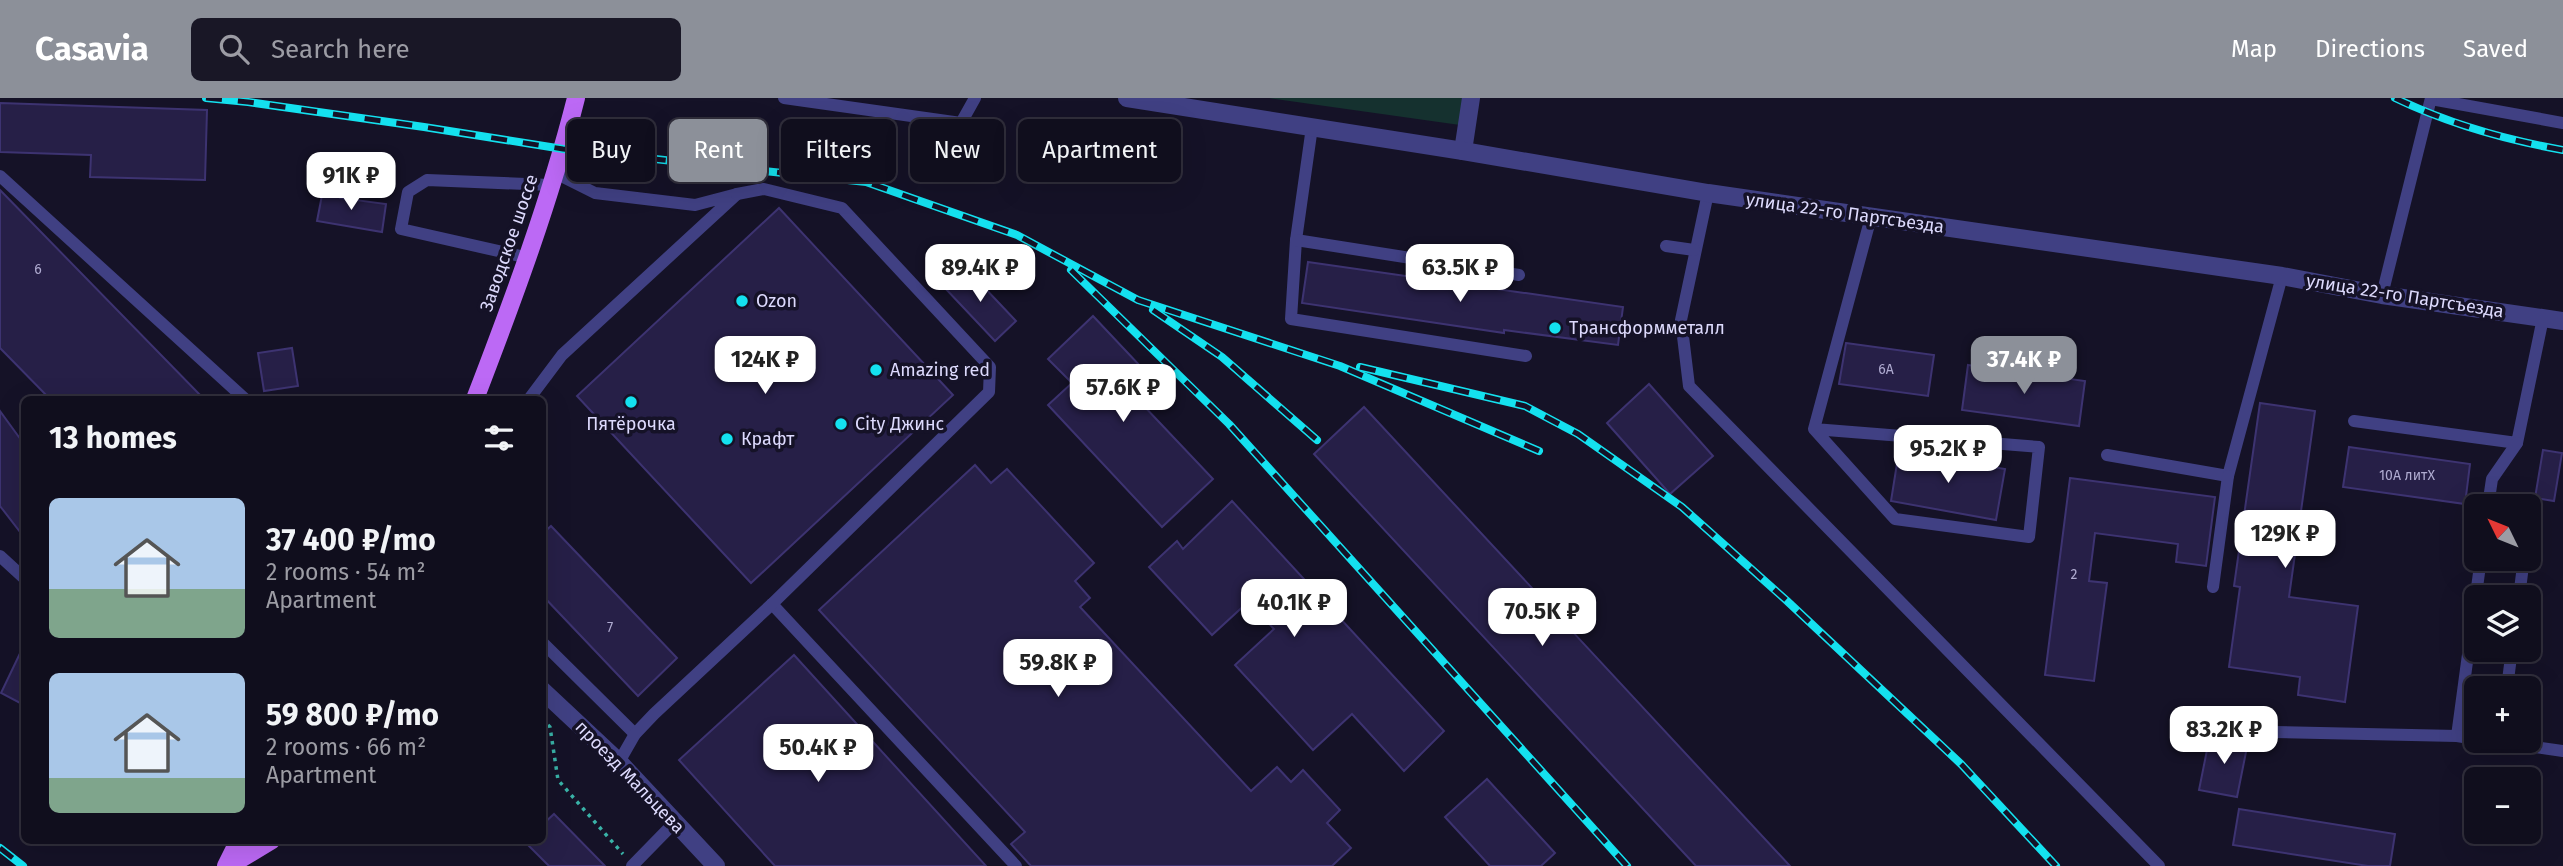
<!DOCTYPE html>
<html lang="en">
<head>
<meta charset="utf-8">
<style>
	:root { --surface:#100e1d; --page:#191726; --text:#f1f3f6; --muted:#9c9ca4; --line:#302e3b; --accent:#8c9099 }
	body { margin:0; font-family:"Fira Sans",sans-serif; background:var(--page); color:var(--text); height:100vh; display:flex; flex-direction:column; font-size:26px; white-space:nowrap }
	* { box-sizing:border-box; margin:0 }
	p { font-size:23px; color:var(--muted) }
	.icon { flex:none; width:38px; height:38px; fill:none; stroke:currentColor; stroke-width:2; stroke-linecap:round; stroke-linejoin:round }
	.map { position:relative; flex:1; overflow:hidden }
	.panel { position:absolute; left:21px; top:298px; width:525px; height:448px; display:flex; flex-direction:column; background:var(--surface); border-radius:10px; box-shadow:0 7px 28px #0002,0 0 0 2px var(--line) }
	.panel>* { flex:none }
	.banner { position:absolute; left:567px; top:21px; width:665px; height:63px; display:flex; gap:14px }
	.needle { width:46px; rotate:313deg }
	.tools { position:absolute; left:2464px; top:396px; display:grid; gap:14px }
	.tools a { display:grid; place-items:center; width:77px; height:77px; border-radius:10px; background:var(--surface); box-shadow:0 7px 28px #0002,0 0 0 2px var(--line); font-size:35px }
	.price { position:absolute; translate:-50% -60px; padding:0 16px; border-radius:14px; background:#fff; color:#222; font-size:23px; line-height:46px; filter:drop-shadow(0 2px 4px #0008) }
	.price::after { content:''; position:absolute; left:50%; top:42px; width:21px; height:16px; margin-left:-10px; background:inherit; clip-path:polygon(0 0,100% 0,50% 100%) }
	.price.on { background:var(--accent); color:#fff }
	ul { padding:0; list-style:none }
	li { display:flex; align-items:center; gap:21px; height:175px; padding:0 28px }
	li span { display:grid; place-items:center; flex:none; width:196px; height:140px; border-radius:10px; color:#555 }
	li>.icon { margin-inline-start:auto }
	span .icon { width:84px; height:84px; fill:#fffc; stroke-width:1 }
	li b { font-size:30px }
	h2 { display:flex; justify-content:space-between; align-items:center; height:84px; padding:0 28px; font-size:30px }
	.chip { padding:0 24px; border-radius:10px; background:var(--surface); box-shadow:0 7px 28px #0002,0 0 0 2px var(--line); font-size:24px; line-height:63px }
	.chip.on { background:var(--accent); color:#fff }
	header { display:flex; align-items:center; gap:42px; box-sizing:border-box; height:98px; padding:0 35px; background:var(--accent); color:#fff }
	header strong { font-size:33px }
	nav { display:flex; gap:38px; margin-inline-start:auto; font-size:24px }
	.search { width:490px; height:63px; background:var(--page); display:flex; align-items:center; gap:18px; box-sizing:border-box; padding:0 24px; border-radius:10px; color:var(--muted); font-size:26px }
	.map>svg:first-child { display:block }
</style>
</head>
<body>
<header>
<strong>Casavia</strong>
<div class="search"><svg class="icon" aria-label="search" viewBox="0 0 24 24"><circle cx="10" cy="10" r="6"/><path d="M15 15l6 6"/></svg>Search here</div>
<nav><a>Map</a><a>Directions</a><a>Saved</a></nav>
</header>
<div class="map">
<svg width="2563" height="768" viewBox="0 0 2563 768">
	<rect width="100%" height="100%" fill="#151227"/>
	<!-- green -->
	<path fill="#15312f" d="M1269,0H1464L1460,27Z"/>
	<!-- building -->
	<g fill="#261f47" stroke="#3d3371" stroke-width="2">
		<path d="M0,5L207,12L205,82L90,79L91,57L0,54Z"/>
		<path d="M0,92L204,301H50L0,250Z"/>
		<path d="M323,92L341,95L340,100L386,106L382,134L317,123Z"/>
		<path d="M779,110L953,297L751,485L577,298Z"/>
		<path d="M1308,164L1623,209L1618,247L1504,232V235L1302,205Z"/>
		<path d="M965,169L1016,223L995,243L944,189Z"/>
		<path d="M1093,218L1142,270L1124,287L1213,381L1162,429L1048,307L1072,285L1048,261Z"/>
		<path d="M1846,245L1934,257L1928,298L1839,286Z"/>
		<path d="M292,250L298,288L264,293L258,255Z"/>
		<path d="M1968,267L2085,283L2079,328L1962,312Z"/>
		<path d="M1649,286L1713,358L1670,396L1607,325Z"/>
		<path d="M2260,305L2315,313L2289,499L2358,508L2345,604L2298,597L2300,579L2229,569L2240,489L2234,488Z"/>
		<path d="M1364,309L1790,768H1696L1314,356Z"/>
		<path d="M0,313L24,346V439L0,408Z"/>
		<path d="M2349,349L2470,366L2465,406L2343,389Z"/>
		<path d="M2543,352L2562,355L2554,403L2535,400Z"/>
		<path d="M1899,353L2005,371L1996,422L1891,403Z"/>
		<path d="M975,367L991,385L1007,371L1094,465L1075,483L1090,500L1080,509L1251,693L1277,669L1291,684L1303,672L1340,712L1327,725L1351,750L1332,768H1031L1011,746L1025,734L819,512Z"/>
		<path d="M2070,380L2215,399L2206,468L2176,464L2178,446L2095,435L2089,483L2107,485L2094,583L2045,577Z"/>
		<path d="M1232,403L1444,633L1404,673L1352,616L1313,652L1235,567L1274,531L1248,504L1212,537L1149,469L1177,443L1183,451Z"/>
		<path d="M551,428L677,560L638,598L542,497V436Z"/>
		<path d="M24,547V607L1,595Z"/>
		<path d="M794,557L986,768H775L679,662Z"/>
		<path d="M2210,637L2248,644L2237,699L2199,692Z"/>
		<path d="M1487,681L1555,755L1541,768H1490L1445,719Z"/>
		<path d="M2239,711L2395,736L2390,768H2368L2233,747Z"/>
		<path d="M554,716L605,768H549L523,742H542V727Z"/>
	</g>
	<g fill="none" stroke-linecap="round" stroke-linejoin="round">
		<!-- path -->
		<path stroke="#39b2a7" stroke-width="3.5" stroke-dasharray="3.5 5" stroke-linecap="butt" d="M542,621L550,629L558,682L623,756"/>
		<!-- service -->
		<g stroke="#404083" stroke-width="12">
			<path d="M784,0L961,25L975,0"/>
			<path d="M2431,1L2563,25"/>
			<path d="M1312,29L1296,142L1291,221L1526,258"/>
			<path d="M0,78L245,301"/>
			<path d="M1708,95L1681,222L1689,288L2159,768"/>
			<path d="M1296,142L1519,177"/>
			<path d="M1666,148L1694,152"/>
			<path d="M529,160L401,131L408,94L427,82L550,87"/>
			<path d="M2382,197L2431,0"/>
			<path d="M529,301L562,257L737,96L695,107L595,95L555,75"/>
			<path d="M2354,323L2517,345L2543,220"/>
			<path d="M1814,331L1895,421L2029,439L2039,349L1814,331L1871,119"/>
			<path d="M2107,357L2228,378L2282,178"/>
			<path d="M2488,408L2492,381L2517,345"/>
			<path d="M0,458L24,480"/>
			<path d="M2213,489L2228,378"/>
			<path d="M2519,499L2524,460"/>
			<path d="M772,506L1016,768"/>
			<path d="M542,544L635,636"/>
			<path d="M2507,590L2512,551"/>
			<path d="M2274,634L2457,638L2481,460"/>
			<path d="M2457,638L2476,641"/>
			<path d="M2485,642L2563,653"/>
			<path d="M619,664L635,636L654,616L772,506L989,294L990,269L842,110L764,91L737,96"/>
			<path d="M632,768L675,724"/>
		</g>
		<!-- minor -->
		<g stroke="#404083" stroke-width="18">
			<path d="M1463,53L1471,0"/>
			<path d="M542,592L619,664L716,768"/>
		</g>
		<!-- tertiary -->
		<path stroke="#404083" stroke-width="18" d="M1127,0L1463,53L1708,95L2282,178L2382,197L2563,223"/>
		<!-- primary -->
		<g stroke="#bc69f5" stroke-width="18">
			<path d="M475,301C513,202 550,103 576,0"/>
			<path d="M226,768L239,742"/>
			<path d="M229,768L272,742"/>
		</g>
		<!-- rail casing -->
		<g stroke="#14e1ef" stroke-width="8">
			<g id="rail">
				<path d="M206,0L248,4L424,29L563,51L866,84L1017,137L1138,202L1340,268L1539,353"/>
				<path d="M2395,0C2447,25 2506,42 2563,52"/>
				<path d="M1071,172L1229,326L1627,768"/>
				<path d="M1153,212L1222,259L1317,342"/>
				<path d="M1360,269L1525,308L1578,336L1682,409L1786,502L1961,666L2056,768"/>
				<path d="M0,750L23,768"/>
			</g>
		</g>
		<!-- rail -->
		<use href="#rail" stroke="#151227" stroke-width="5" stroke-dasharray="16" stroke-linecap="butt"/>
	</g>
	<!-- markers -->
	<g fill="#14e1ef" stroke="#151227" stroke-width="2.5">
		<circle cx="742" cy="203" r="7"/>
		<circle cx="1555" cy="230" r="7"/>
		<circle cx="876" cy="272" r="7"/>
		<circle cx="631" cy="304" r="7"/>
		<circle cx="841" cy="326" r="7"/>
		<circle cx="727" cy="341" r="7"/>
	</g>
	<g text-anchor="middle" dominant-baseline="central" stroke-width="7" stroke-linejoin="round" paint-order="stroke">
		<!-- number labels -->
		<g font-size="14" fill="#afabd0">
			<text x="38" y="171">6</text>
			<text x="1886" y="271">6А</text>
			<text x="2407" y="377">10А литХ</text>
			<text x="2074" y="476">2</text>
			<text x="610" y="529">7</text>
		</g>
		<!-- street labels -->
		<g font-size="18" fill="#dddafd" stroke="#151227">
			<text transform="translate(1845 115) rotate(8)">улица 22-го Партсъезда</text>
			<text transform="translate(509 145) rotate(-71)">Заводское шоссе</text>
			<text transform="translate(2405 198) rotate(9)">улица 22-го Партсъезда</text>
			<text transform="translate(630 679) rotate(46)">проезд Мальцева</text>
		</g>
		<!-- poi labels -->
		<g font-size="18" fill="#dddafd" stroke="#151227" text-anchor="start">
			<text x="756" y="203">Ozon</text>
			<text x="1569" y="230">Трансформметалл</text>
			<text x="890" y="272">Amazing red</text>
			<text x="631" y="326" text-anchor="middle">Пятёрочка</text>
			<text x="855" y="326">City Джинс</text>
			<text x="741" y="341">Крафт</text>
		</g>
	</g>
</svg>
<div class="tools">
<a><svg class="needle" viewBox="-14 -14 28 28"><path d="M0-13l5 13h-10z" fill="#e53935"/><path d="M0 13l5-13h-10z" fill="#9c9ca4"/></svg></a>
<a><svg class="icon" aria-label="layers" viewBox="0 0 24 24"><path d="M12 4l9 5-9 5-9-5zM3 14l9 5 9-5"/></svg></a>
<a>+</a>
<a>−</a>
</div>
<b class="price" style="left:351px;top:114px">91K ₽</b>
<b class="price" style="left:980px;top:206px">89.4K ₽</b>
<b class="price" style="left:1460px;top:206px">63.5K ₽</b>
<b class="price" style="left:765px;top:298px">124K ₽</b>
<b class="price on" style="left:2024px;top:298px">37.4K ₽</b>
<b class="price" style="left:1123px;top:326px">57.6K ₽</b>
<b class="price" style="left:1948px;top:387px">95.2K ₽</b>
<b class="price" style="left:2285px;top:472px">129K ₽</b>
<b class="price" style="left:1294px;top:541px">40.1K ₽</b>
<b class="price" style="left:1542px;top:550px">70.5K ₽</b>
<b class="price" style="left:1058px;top:601px">59.8K ₽</b>
<b class="price" style="left:2224px;top:668px">83.2K ₽</b>
<b class="price" style="left:818px;top:686px">50.4K ₽</b>
<div class="banner">
<a class="chip">Buy</a>
<a class="chip on">Rent</a>
<a class="chip">Filters</a>
<a class="chip">New</a>
<a class="chip">Apartment</a>
</div>
<section class="panel">
<h2>13 homes<svg class="icon" aria-label="filters" viewBox="0 0 24 24"><path d="M4 7h16M4 17h16"/><circle cx="9" cy="7" r="2"/><circle cx="15" cy="17" r="2"/></svg></h2>
<ul>
<li><span style="background:linear-gradient(#a9c7e8 65%,#7fa58c 0)"><svg class="icon" aria-label="home" viewBox="0 0 24 24"><path d="M3 11l9-7 9 7M6 9v11h12V9"/></svg></span><div><b>37 400 ₽/mo</b><p>2 rooms · 54 m²</p><p>Apartment</p></div></li>
<li><span style="background:linear-gradient(#a9c7e8 75%,#7fa58c 0)"><svg class="icon" aria-label="home" viewBox="0 0 24 24"><path d="M3 11l9-7 9 7M6 9v11h12V9"/></svg></span><div><b>59 800 ₽/mo</b><p>2 rooms · 66 m²</p><p>Apartment</p></div></li>
</ul>
</section>
</div>
</body>
</html>
